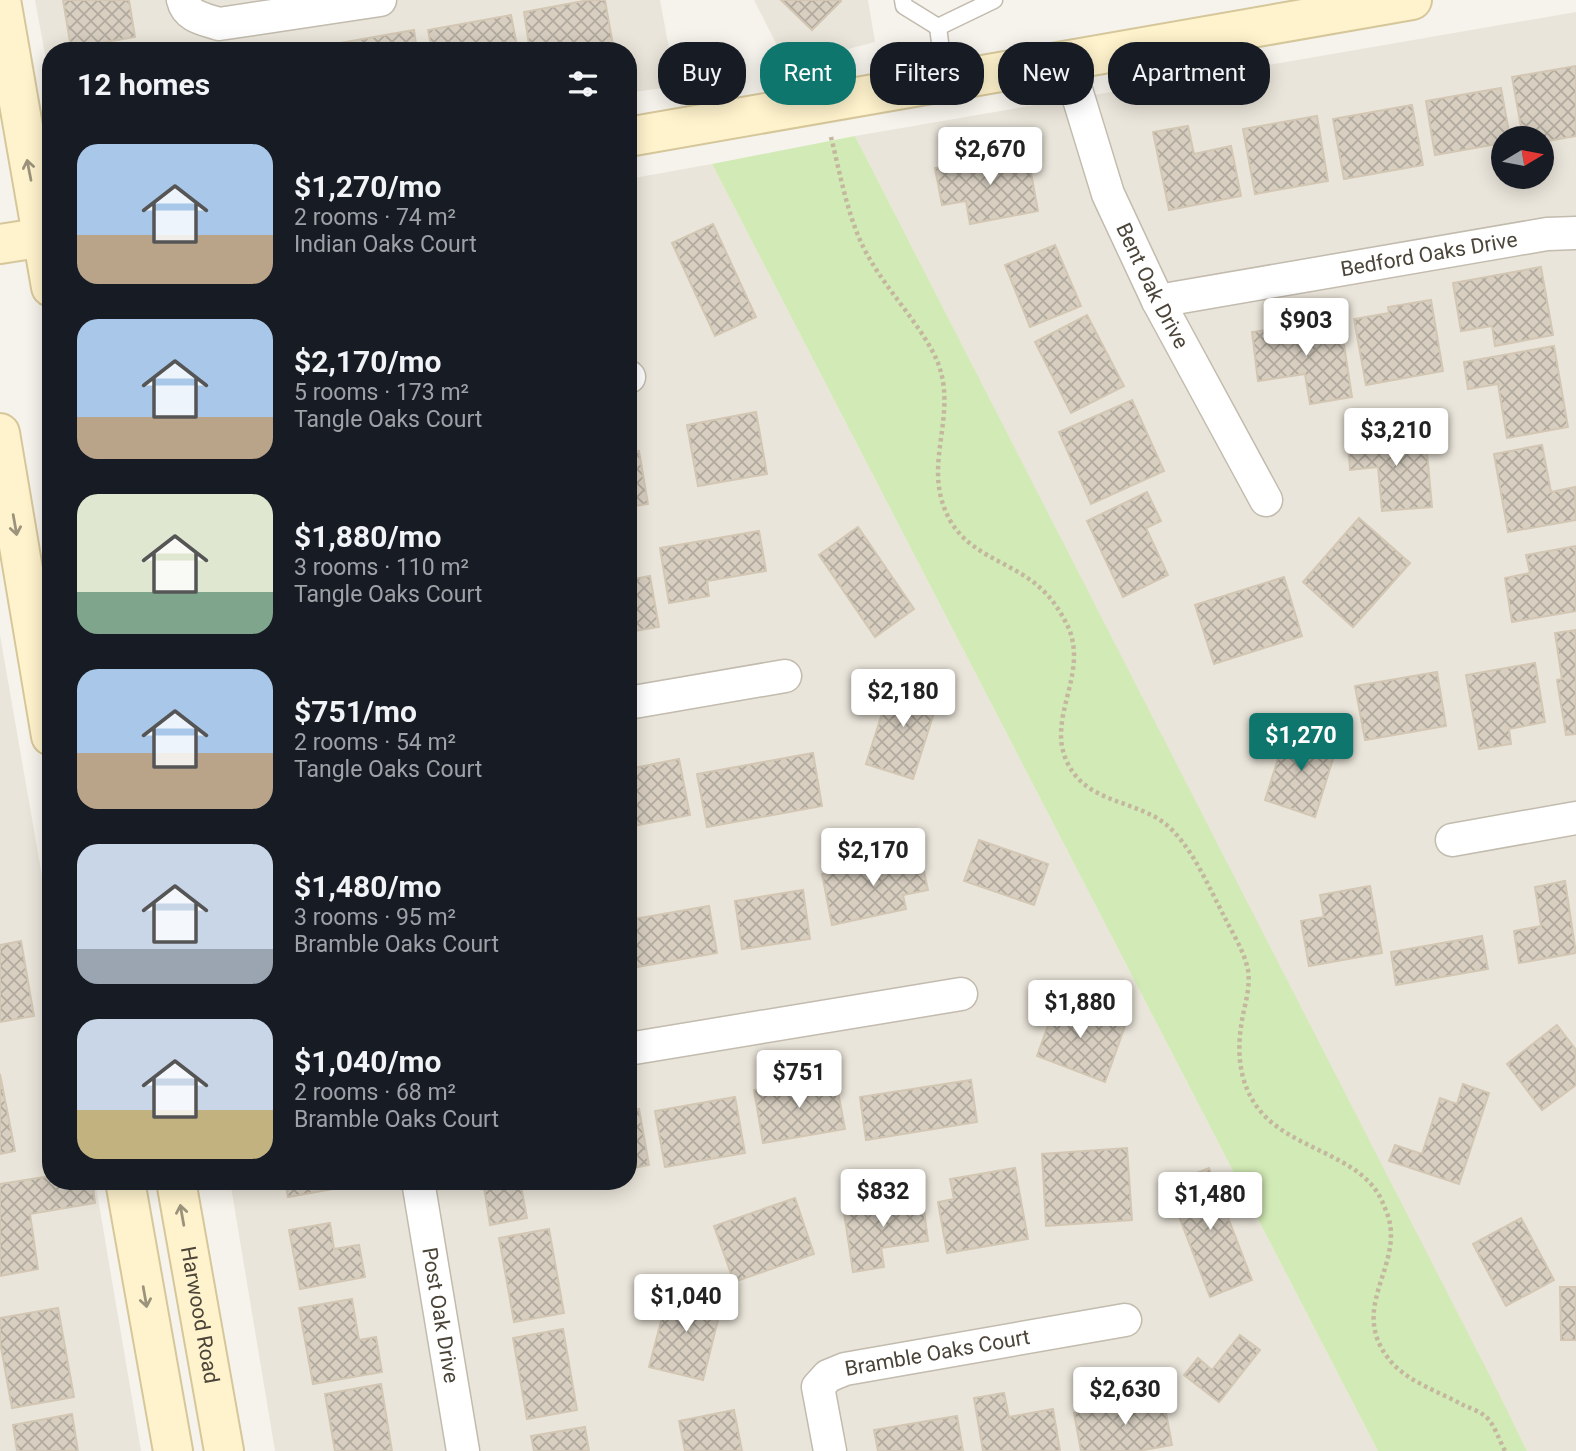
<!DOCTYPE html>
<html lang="en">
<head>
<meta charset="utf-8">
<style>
	:root { --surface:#171b24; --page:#242831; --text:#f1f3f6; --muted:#9ea1a6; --accent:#0f766e }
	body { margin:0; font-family:Roboto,sans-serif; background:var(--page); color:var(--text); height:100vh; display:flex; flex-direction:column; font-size:26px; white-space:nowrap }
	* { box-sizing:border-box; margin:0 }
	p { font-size:23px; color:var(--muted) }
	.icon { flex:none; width:38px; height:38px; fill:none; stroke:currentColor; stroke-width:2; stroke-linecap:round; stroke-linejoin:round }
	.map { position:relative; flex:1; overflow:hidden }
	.side { position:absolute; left:42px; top:42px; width:595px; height:1148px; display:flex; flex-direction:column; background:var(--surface); border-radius:28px; box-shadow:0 4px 18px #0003 }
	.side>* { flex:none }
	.guide { position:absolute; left:658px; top:42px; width:665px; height:63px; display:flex; gap:14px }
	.needle { width:46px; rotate:80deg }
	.fabs { position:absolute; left:1491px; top:126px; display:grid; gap:14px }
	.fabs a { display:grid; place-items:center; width:63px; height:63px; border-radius:50%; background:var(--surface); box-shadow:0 4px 18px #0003; font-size:35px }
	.price { position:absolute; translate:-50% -60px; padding:0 16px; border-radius:7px; background:#fff; color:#222; font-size:23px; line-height:46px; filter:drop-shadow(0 2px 4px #0008) }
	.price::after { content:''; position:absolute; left:50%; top:42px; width:21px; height:16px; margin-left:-10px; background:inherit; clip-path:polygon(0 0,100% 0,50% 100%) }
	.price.active { background:var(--accent); color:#fff }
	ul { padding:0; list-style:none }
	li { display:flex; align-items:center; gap:21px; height:175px; padding:0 35px }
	li span { display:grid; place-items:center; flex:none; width:196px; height:140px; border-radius:21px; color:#555 }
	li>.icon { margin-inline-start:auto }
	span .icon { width:84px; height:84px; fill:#fffc; stroke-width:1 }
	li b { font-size:30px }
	h2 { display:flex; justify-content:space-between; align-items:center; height:84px; padding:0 35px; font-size:30px }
	.chip { padding:0 24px; border-radius:28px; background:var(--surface); box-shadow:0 4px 18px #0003; font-size:24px; line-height:63px }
	.chip.active { background:var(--accent); color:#fff }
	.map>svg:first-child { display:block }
</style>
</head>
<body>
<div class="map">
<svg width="1576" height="1451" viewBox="0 0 1576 1451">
	<defs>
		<pattern id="building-cross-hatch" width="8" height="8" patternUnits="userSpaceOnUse" patternTransform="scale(1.75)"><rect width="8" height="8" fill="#d8cfc1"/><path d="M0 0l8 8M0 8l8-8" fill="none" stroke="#b1aa9e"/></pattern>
	</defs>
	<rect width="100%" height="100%" fill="#f6f3ec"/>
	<!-- residential -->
	<g fill="#eae5da" fill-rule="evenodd">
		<path d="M35,0H660L676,86L628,93V51H51V87Z"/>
		<path d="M754,0H868L875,42L787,65Z"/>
		<path d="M1576,12V1451H1527L855,136ZM1503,138H1542V177H1503Z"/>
		<path d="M712,164L1378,1451H275L230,1181H628V179Z"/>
		<path d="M0,635L51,928V1181H95L141,1451H0Z"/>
	</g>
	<!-- green -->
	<path fill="#d2eab5" d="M855,136L1493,1382L1527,1451H1378L712,164Z"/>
	<!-- building -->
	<g fill="url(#building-cross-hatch)" stroke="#d3c7b4" stroke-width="2">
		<path d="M63,0H129L135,37L71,48Z"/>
		<path d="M589,0H605L614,51H530L524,12Z"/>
		<path d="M781,0H840L841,1L812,30Z"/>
		<path d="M511,15L518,51H432L428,30Z"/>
		<path d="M414,30L417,51H335L334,44Z"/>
		<path d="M1576,66V136L1542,142V138H1523L1512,77Z"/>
		<path d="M1501,88L1510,138H1503V143L1435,155L1426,101Z"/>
		<path d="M1412,105L1423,165L1344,179L1333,119Z"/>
		<path d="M1317,116L1328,181L1255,194L1243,129Z"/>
		<path d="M1188,126L1194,154L1231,146L1241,196L1169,210L1153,132Z"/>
		<path d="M1027,151L1038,211L970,224L966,201L942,205L935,168Z"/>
		<path d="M713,224L756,317L715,336L672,243Z"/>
		<path d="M1055,245L1081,306L1030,327L1005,265Z"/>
		<path d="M1541,267L1553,335L1495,346L1492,326L1461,331L1453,283Z"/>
		<path d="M1431,300L1443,371L1366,385L1354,319L1389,313L1388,307Z"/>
		<path d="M1087,315L1124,386L1071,413L1035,342Z"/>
		<path d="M1340,319L1352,397L1310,404L1305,374L1258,381L1252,332Z"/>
		<path d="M1554,346L1568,427L1507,438L1498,384L1468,389L1464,362Z"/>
		<path d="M1132,400L1164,471L1091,504L1059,432Z"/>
		<path d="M756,412L767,474L698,486L687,425Z"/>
		<path d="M1425,431L1432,507L1382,511L1378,467L1350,470L1348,438Z"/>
		<path d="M1542,445L1551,492L1575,487L1576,520L1508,532L1494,454Z"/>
		<path d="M639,451L648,504L628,507V453Z"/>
		<path d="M1147,492L1161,521L1146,528L1168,575L1123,597L1087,521Z"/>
		<path d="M1359,518L1410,563L1353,627L1303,582Z"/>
		<path d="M858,527L914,609L875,637L819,555Z"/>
		<path d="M759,531L766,571L707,581L709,596L669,603L660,548Z"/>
		<path d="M1576,546V611L1512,622L1505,578L1530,573L1526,555Z"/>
		<path d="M650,576L659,627L628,632V580Z"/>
		<path d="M1284,577L1302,636L1214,664L1195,605Z"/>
		<path d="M1576,630V734L1566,735L1557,680L1562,679L1555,633Z"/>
		<path d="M1535,663L1545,722L1509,729L1511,744L1479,749L1466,675Z"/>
		<path d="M1437,672L1446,726L1365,740L1355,686Z"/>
		<path d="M893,679L940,694L913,779L866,764Z"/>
		<path d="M1287,730L1337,746L1315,817L1265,800Z"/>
		<path d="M813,753L822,806L707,827L697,774Z"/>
		<path d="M679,759L690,815L628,827V769Z"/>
		<path d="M979,840L1048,864L1034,905L964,881Z"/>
		<path d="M920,853L928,890L903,895L906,909L832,925L822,874Z"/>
		<path d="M1565,881L1576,953L1519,963L1514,931L1541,926L1535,887Z"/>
		<path d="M1370,886L1382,953L1309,966L1301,921L1324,917L1320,895Z"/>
		<path d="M803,890L810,939L742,949L735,901Z"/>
		<path d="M709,906L717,953L631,968L628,952V920Z"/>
		<path d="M1482,936L1488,969L1396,985L1391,952Z"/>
		<path d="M21,941L34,1016L0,1022V945Z"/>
		<path d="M1048,997L1125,1026L1105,1082L1037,1056L1050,1020L1041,1016Z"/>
		<path d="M1557,1025L1576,1050V1085L1542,1110L1507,1064Z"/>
		<path d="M0,1074L15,1151L0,1154Z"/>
		<path d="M835,1076L845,1129L763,1143L754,1090Z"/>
		<path d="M971,1080L977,1122L866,1140L860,1097Z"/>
		<path d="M1463,1084L1489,1093L1459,1184L1389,1161L1395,1145L1422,1154L1440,1098L1457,1104Z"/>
		<path d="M735,1097L745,1153L665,1167L655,1111Z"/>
		<path d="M639,1109L649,1165L628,1169V1111Z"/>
		<path d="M1127,1148L1132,1220L1046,1226L1042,1154Z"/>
		<path d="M1015,1168L1028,1239L947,1253L938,1202L954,1199L950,1179Z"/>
		<path d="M1209,1168L1252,1280L1210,1297L1167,1185Z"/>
		<path d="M51,1176V1181H64L65,1185L92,1181L95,1203L30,1214L38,1269L0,1276V1184Z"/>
		<path d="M285,1181H349L350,1186L288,1197Z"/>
		<path d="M483,1181H520L527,1218L490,1225Z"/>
		<path d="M922,1195L928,1241L881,1248L884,1267L853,1272L843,1206Z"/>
		<path d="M795,1198L814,1254L734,1282L714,1226Z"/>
		<path d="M1521,1218L1554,1280L1506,1306L1473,1244Z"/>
		<path d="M330,1223L334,1249L359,1245L365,1277L300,1289L289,1230Z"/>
		<path d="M549,1229L564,1313L514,1322L499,1238Z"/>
		<path d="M670,1287L723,1300L703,1380L649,1367Z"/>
		<path d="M1560,1287H1576V1340H1561Z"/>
		<path d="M352,1299L359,1340L376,1337L382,1372L313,1384L299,1308Z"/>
		<path d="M58,1308L74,1397L12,1408L0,1342V1318Z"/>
		<path d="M563,1329L577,1410L527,1419L513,1338Z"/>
		<path d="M1240,1335L1260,1350L1219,1402L1184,1375L1198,1358L1212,1370Z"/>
		<path d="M381,1384L392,1451H335L325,1394Z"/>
		<path d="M1004,1393L1009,1417L1053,1409L1060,1451H983L974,1398Z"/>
		<path d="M1163,1397L1172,1445L1138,1451H1081L1074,1413Z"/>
		<path d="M734,1410L742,1451H685L679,1421Z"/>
		<path d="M72,1414L78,1451H17L13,1425Z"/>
		<path d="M957,1416L963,1451H878L874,1430Z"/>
		<path d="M585,1427L589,1451H534L531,1436Z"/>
	</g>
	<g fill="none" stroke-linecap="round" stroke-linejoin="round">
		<!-- service casing -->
		<g stroke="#c2bbae" stroke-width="19">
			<g id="service">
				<path d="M903,0L904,6L938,27"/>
				<path d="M938,27L994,0"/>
				<path d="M938,27L945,81"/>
			</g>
		</g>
		<!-- minor casing -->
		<g stroke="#c2bbae" stroke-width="35">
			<g id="minor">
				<path d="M183,0C187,17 204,19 219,24L380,0"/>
				<path id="s1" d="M1067,60L1108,194L1158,301L1266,500"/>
				<path id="s2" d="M1158,301L1547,234L1576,233"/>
				<path d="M628,377H629"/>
				<path d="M628,703L785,676"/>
				<path d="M1452,840L1576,818"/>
				<path d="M628,1049L961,994"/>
				<path id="s3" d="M418,1181L463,1451"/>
				<path id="s4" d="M830,1451L818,1387L828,1376L845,1369L1125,1320"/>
			</g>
		</g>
		<!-- secondary casing -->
		<g stroke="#d6c79b" stroke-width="42">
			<g id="secondary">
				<path d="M1,0L51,287"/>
				<path d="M628,137L1412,0"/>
				<path d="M0,244L51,236"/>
				<path d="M0,433L51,736"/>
				<path d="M125,1181L173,1451"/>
				<path id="s5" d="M176,1181L224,1451"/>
			</g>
		</g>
		<!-- path -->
		<path stroke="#c4b79f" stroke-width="4.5" stroke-dasharray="3.5 3.5" stroke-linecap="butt" d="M831,137C841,177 849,226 871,261C890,294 924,329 938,363C959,419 919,467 951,522C969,552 1002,560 1029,579C1047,591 1060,609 1069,629C1088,676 1045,720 1068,764C1087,802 1132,800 1163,822C1191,843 1209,888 1225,918C1233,934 1244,951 1248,970C1250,984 1247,997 1244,1010C1237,1042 1236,1075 1255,1104C1285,1150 1360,1152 1382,1201C1385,1208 1389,1217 1390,1224C1398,1271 1351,1309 1388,1358C1405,1381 1438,1391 1463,1405C1470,1408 1479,1411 1485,1416C1494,1423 1499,1440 1505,1451"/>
		<!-- service -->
		<use href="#service" stroke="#fff" stroke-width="16"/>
		<!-- minor -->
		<use href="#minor" stroke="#fff" stroke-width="32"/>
		<!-- secondary -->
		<use href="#secondary" stroke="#fff3cd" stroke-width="38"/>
	</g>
	<!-- one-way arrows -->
	<defs><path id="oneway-shaft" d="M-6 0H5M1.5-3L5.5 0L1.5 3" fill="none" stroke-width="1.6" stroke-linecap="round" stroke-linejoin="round" transform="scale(1.75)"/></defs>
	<g stroke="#9c937c">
		<use href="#oneway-shaft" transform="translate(29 170) rotate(-101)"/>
		<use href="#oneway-shaft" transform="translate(15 525) rotate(80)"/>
		<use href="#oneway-shaft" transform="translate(182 1215) rotate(-100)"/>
		<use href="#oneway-shaft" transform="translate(145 1297) rotate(80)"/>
	</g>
	<g text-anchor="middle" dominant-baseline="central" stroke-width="6" stroke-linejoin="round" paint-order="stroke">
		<!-- street labels -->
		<g font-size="21" fill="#4b4439" stroke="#fff">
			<text stroke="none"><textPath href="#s2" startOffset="275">Bedford Oaks Drive</textPath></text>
			<text stroke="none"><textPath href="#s1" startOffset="242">Bent Oak Drive</textPath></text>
			<text stroke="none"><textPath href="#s5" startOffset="136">Harwood Road</textPath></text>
			<text stroke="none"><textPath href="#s3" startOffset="136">Post Oak Drive</textPath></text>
			<text stroke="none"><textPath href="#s4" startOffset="192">Bramble Oaks Court</textPath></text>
		</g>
	</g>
</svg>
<div class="fabs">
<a><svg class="needle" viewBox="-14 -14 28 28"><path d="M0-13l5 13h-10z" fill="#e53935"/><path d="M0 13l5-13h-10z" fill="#9ea1a6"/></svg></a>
</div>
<b class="price" style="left:990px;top:187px">$2,670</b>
<b class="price" style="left:1306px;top:358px">$903</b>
<b class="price" style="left:1396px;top:468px">$3,210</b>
<b class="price" style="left:903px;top:729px">$2,180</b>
<b class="price active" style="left:1301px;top:773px">$1,270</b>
<b class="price" style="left:873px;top:888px">$2,170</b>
<b class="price" style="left:1080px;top:1040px">$1,880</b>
<b class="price" style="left:799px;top:1110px">$751</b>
<b class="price" style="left:883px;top:1229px">$832</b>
<b class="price" style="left:1210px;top:1232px">$1,480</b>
<b class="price" style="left:686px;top:1334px">$1,040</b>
<b class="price" style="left:1125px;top:1427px">$2,630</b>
<div class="guide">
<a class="chip">Buy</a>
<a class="chip active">Rent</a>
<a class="chip">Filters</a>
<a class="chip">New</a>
<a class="chip">Apartment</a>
</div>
<section class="side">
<h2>12 homes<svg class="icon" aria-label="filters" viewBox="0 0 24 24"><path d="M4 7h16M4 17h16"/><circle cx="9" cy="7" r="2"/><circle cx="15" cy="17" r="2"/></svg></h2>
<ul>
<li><span style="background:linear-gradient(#a9c7e8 65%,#b9a48a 0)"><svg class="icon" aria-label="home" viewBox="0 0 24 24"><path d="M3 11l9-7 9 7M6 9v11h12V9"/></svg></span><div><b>$1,270/mo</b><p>2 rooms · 74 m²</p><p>Indian Oaks Court</p></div></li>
<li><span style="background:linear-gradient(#a9c7e8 70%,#b9a48a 0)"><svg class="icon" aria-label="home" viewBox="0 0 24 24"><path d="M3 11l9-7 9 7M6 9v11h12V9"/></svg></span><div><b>$2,170/mo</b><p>5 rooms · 173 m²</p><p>Tangle Oaks Court</p></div></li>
<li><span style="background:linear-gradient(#dfe7d0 70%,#7fa58c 0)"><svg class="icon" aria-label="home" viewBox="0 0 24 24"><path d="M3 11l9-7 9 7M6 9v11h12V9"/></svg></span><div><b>$1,880/mo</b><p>3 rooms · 110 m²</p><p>Tangle Oaks Court</p></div></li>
<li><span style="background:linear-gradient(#a9c7e8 60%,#b9a48a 0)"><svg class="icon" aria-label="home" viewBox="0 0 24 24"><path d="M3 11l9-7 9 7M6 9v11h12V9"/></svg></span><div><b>$751/mo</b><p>2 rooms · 54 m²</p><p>Tangle Oaks Court</p></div></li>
<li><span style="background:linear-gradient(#c9d6e8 75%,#9aa5b1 0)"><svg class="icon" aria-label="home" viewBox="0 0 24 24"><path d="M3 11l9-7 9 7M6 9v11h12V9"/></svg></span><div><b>$1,480/mo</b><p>3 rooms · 95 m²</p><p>Bramble Oaks Court</p></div></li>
<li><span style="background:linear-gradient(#c9d6e8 65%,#c2b280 0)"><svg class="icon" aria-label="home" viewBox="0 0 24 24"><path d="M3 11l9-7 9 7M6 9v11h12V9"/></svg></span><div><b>$1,040/mo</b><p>2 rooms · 68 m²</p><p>Bramble Oaks Court</p></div></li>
</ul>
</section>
</div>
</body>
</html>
